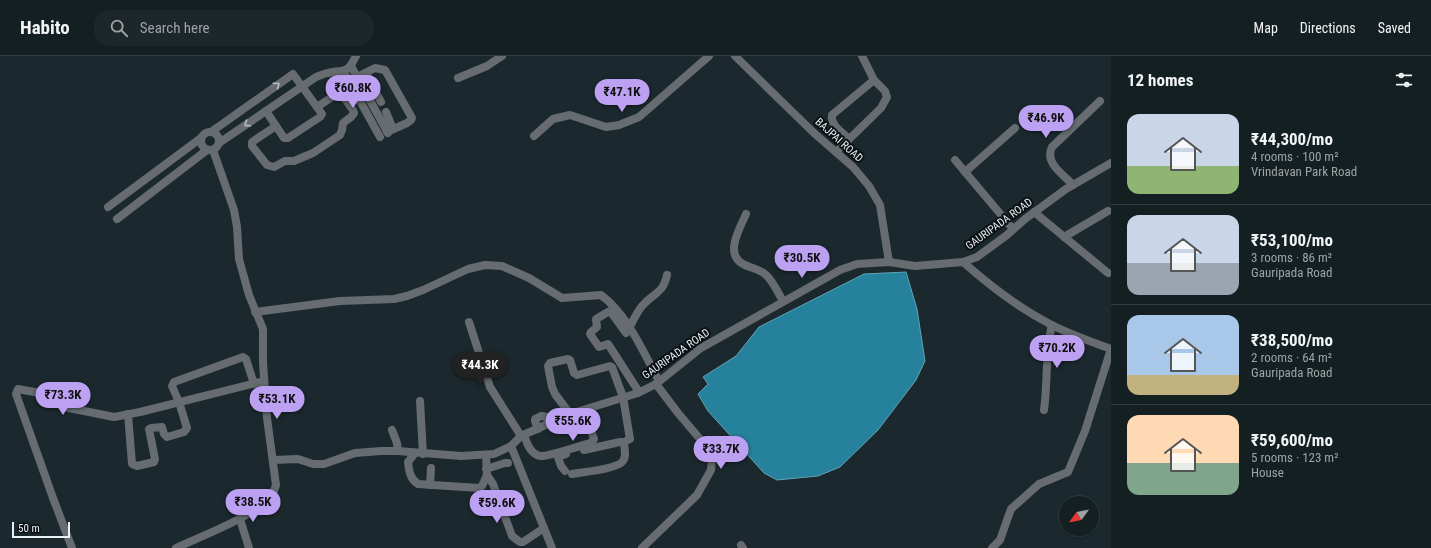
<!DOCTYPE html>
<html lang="en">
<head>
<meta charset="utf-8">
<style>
	:root { --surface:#141f22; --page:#1d272a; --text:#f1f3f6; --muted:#9da2a5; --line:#333d40; --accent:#bca0f2 }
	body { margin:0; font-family:"Roboto Condensed",sans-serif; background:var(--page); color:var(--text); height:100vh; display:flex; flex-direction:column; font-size:15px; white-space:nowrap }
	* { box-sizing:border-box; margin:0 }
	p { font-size:13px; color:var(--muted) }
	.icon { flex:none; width:22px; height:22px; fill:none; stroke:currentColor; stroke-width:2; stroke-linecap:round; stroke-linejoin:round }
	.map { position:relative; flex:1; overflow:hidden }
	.panel { display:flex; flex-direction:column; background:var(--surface); width:320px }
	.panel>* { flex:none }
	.needle { width:26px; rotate:237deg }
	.buttons { position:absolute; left:1059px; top:440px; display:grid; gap:8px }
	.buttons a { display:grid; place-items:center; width:40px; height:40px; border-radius:50%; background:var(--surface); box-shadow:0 1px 3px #0004,0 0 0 1px var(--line); font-size:20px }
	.scale { position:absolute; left:12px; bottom:10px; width:58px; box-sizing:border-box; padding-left:4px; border:2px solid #e8f1f4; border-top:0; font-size:11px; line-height:14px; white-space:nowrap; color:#e8f1f4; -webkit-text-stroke:3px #0b1013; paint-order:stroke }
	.price { position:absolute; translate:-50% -34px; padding:0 9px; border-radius:14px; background:var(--accent); color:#111; font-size:13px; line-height:26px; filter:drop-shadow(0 1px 2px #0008) }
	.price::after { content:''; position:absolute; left:50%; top:24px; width:12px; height:9px; margin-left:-6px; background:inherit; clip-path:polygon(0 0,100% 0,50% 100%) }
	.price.on { background:#222; color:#fff }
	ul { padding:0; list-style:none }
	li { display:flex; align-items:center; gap:12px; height:100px; padding:0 16px }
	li+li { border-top:1px solid var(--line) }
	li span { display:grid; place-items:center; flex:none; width:112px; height:80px; border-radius:12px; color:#555 }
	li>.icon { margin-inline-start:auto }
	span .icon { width:48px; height:48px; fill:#fffc; stroke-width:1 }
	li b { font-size:17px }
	h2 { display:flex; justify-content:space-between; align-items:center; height:48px; padding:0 16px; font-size:17px }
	header { display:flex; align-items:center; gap:24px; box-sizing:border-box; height:56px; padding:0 20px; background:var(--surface); border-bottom:1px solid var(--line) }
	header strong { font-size:19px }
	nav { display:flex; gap:22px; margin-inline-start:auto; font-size:14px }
	.search { width:280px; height:36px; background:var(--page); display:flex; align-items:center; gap:10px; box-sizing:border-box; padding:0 14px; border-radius:16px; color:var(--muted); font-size:15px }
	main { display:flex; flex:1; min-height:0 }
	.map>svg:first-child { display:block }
</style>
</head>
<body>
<header>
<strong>Habito</strong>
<div class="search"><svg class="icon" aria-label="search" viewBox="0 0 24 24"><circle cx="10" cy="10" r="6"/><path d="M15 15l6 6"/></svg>Search here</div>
<nav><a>Map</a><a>Directions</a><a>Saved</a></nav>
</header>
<main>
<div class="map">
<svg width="1111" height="492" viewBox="0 0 1111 492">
	<rect width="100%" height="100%" fill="#1b292e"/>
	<!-- water -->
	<path fill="#26829c" stroke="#60a3b6" d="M906,216L917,253L925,305L916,324L878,374L840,411L818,420L777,424L764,417L708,355L698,338L708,328L703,321L736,300L759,271L864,218Z"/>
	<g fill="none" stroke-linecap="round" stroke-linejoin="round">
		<!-- minor -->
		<g stroke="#666c6f" stroke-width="8">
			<path d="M735,0L814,77L853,111L869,130L880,149L889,206"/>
			<path d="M351,10L388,77"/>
			<path d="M344,16L380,81"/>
			<path d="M366,17L381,46"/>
			<path d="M357,21L375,12L385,14L412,62L411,64L407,67L387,76"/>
			<path d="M458,22L487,10L502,0"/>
			<path d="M386,56L393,73"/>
			<path d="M276,70L252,86V90L267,109L274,111L285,105H294L313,97L340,79L342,74L343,67L351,61L354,57L353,54L341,37H338L317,51"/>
			<circle cx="210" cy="85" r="9"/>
			<path d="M211,76L293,18L322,58L320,61L288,82H284L266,55"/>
			<path d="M534,80L553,63L570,59L606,71L619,69L639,61L709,0"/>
			<path d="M849,83C843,77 830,69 832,59L874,24"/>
			<path d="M219,87L316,21C320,20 324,17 328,17C346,13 347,18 356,0"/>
			<path d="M836,96L881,52L887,41L885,35L874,24L862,0"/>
			<path d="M955,104L1013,173"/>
			<path d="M965,116L1015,72"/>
			<path d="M1073,129C1063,118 1044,107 1052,91L1100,45"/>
			<path d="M108,151L201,82"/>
			<path d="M1034,156L1108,217"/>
			<path d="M746,158C740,172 724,198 743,208C750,212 760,213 766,219C773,225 778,237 783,245"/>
			<path d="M117,163L207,94"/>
			<path d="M1064,181L1108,155"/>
			<path d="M963,206C988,228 1019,252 1048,267C1068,278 1090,285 1111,293"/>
			<path d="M255,256L340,245L394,243L407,240L423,234L468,213L485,209L502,210L529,222L562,242L601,239C628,259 643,296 659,325"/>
			<path d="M469,266L490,331L521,380"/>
			<path d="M629,272C633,265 637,256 642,250C653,237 663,238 667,219"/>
			<path d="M626,277L610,255L608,256L596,263L597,271L591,276L590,278L599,291L608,288L639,336"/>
			<path d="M420,345L423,398"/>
			<path d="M1044,354C1048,325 1045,296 1052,269"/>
			<path d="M128,358L132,408L137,410L154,406L155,403L149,373L151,372L162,371L164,378L167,381L184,376L187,372L179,346L172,330L174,326L243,301L246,303L254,328"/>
			<path d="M570,358L555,338L552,331L548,310L550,307L568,303L570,304L574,317L577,319L610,310L612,311L623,341L630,383L624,386C624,392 627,400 623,405C618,413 582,416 572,418"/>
			<path d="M538,373L535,365V363L541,360L547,361L551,367"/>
			<path d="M392,374L397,387L398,395"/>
			<path d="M524,379C527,388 531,399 541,400C548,401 582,389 591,387L594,383L584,354"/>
			<path d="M511,390L552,492"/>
			<path d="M584,394L620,386H624"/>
			<path d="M415,397L408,406C409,415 410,423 418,428L479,432L482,430L487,419"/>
			<path d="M486,399L487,419L493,428L512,480L520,486H523L544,472"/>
			<path d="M273,404L298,403L313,408H324L355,397L381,395H398L461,400L494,398L511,390L521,380L570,358L638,337L656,328L701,292L840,214L857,208L889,206L915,210L963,206L977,201L1007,179L1025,163L1066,133L1111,107"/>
			<path d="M486,413L505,407H508"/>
			<path d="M565,415L561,410L558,401L566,398"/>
			<path d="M430,429L431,412"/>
			<path d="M240,463L249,492"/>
			<path d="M741,489L743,492"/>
			<path d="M72,492L53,442L16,338L18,333L40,337L69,352L114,361L140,356L264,325"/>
			<path d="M176,492C200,480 271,456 276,429L267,362L263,307V273L249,239L239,203L237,171L234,154L213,94"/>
			<path d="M642,492L697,439L711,414L712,404L709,395L700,383L678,357L656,328"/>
			<path d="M992,492L1000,484L1011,453L1039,428L1068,416L1085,375L1111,293"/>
		</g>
	</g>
	<!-- one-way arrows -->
	<defs><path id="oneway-chevron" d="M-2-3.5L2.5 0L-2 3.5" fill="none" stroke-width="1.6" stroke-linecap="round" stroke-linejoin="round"/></defs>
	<g stroke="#b4bcbf">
		<use href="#oneway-chevron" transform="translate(277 29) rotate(-36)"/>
		<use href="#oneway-chevron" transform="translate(247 68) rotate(146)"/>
	</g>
	<g text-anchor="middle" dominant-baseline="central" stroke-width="4" stroke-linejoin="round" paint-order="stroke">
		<!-- street labels -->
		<g font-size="11" fill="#e8f1f4" stroke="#0b1013">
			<text transform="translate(839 84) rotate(42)">BAJPAI ROAD</text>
			<text transform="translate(999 168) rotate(-36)">GAURIPADA ROAD</text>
			<text transform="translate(676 298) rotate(-35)">GAURIPADA ROAD</text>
		</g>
	</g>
</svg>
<div class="buttons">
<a><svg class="needle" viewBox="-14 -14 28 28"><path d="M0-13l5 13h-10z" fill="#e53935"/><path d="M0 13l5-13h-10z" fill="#9da2a5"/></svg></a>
</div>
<div class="scale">50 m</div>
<b class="price" style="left:353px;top:53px">₹60.8K</b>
<b class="price" style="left:622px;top:57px">₹47.1K</b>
<b class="price" style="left:1046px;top:83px">₹46.9K</b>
<b class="price" style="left:802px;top:223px">₹30.5K</b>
<b class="price" style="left:1057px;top:313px">₹70.2K</b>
<b class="price on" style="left:480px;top:330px">₹44.3K</b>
<b class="price" style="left:63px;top:360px">₹73.3K</b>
<b class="price" style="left:277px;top:364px">₹53.1K</b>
<b class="price" style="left:573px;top:386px">₹55.6K</b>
<b class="price" style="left:721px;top:414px">₹33.7K</b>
<b class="price" style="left:253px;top:467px">₹38.5K</b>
<b class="price" style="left:497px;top:468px">₹59.6K</b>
</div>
<section class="panel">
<h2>12 homes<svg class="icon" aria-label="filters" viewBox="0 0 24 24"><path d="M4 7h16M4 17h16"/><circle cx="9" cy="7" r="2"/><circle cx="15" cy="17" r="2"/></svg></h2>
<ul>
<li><span style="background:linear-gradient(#c9d6e8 65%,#8fb573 0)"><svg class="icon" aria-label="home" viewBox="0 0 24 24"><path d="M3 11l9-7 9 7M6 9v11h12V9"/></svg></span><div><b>₹44,300/mo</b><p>4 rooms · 100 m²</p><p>Vrindavan Park Road</p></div></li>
<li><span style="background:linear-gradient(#c9d6e8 60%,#9aa5b1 0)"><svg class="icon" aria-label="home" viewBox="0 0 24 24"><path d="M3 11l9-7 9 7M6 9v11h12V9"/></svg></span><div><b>₹53,100/mo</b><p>3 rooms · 86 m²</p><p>Gauripada Road</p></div></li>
<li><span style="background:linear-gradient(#a9c7e8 75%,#c2b280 0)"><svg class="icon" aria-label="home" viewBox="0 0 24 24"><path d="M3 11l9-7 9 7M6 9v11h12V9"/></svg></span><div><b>₹38,500/mo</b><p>2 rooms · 64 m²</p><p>Gauripada Road</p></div></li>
<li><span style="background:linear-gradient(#ffd9b3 60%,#7fa58c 0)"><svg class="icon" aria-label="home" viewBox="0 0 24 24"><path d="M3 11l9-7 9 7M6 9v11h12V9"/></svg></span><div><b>₹59,600/mo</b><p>5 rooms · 123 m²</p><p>House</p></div></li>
</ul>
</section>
</main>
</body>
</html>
